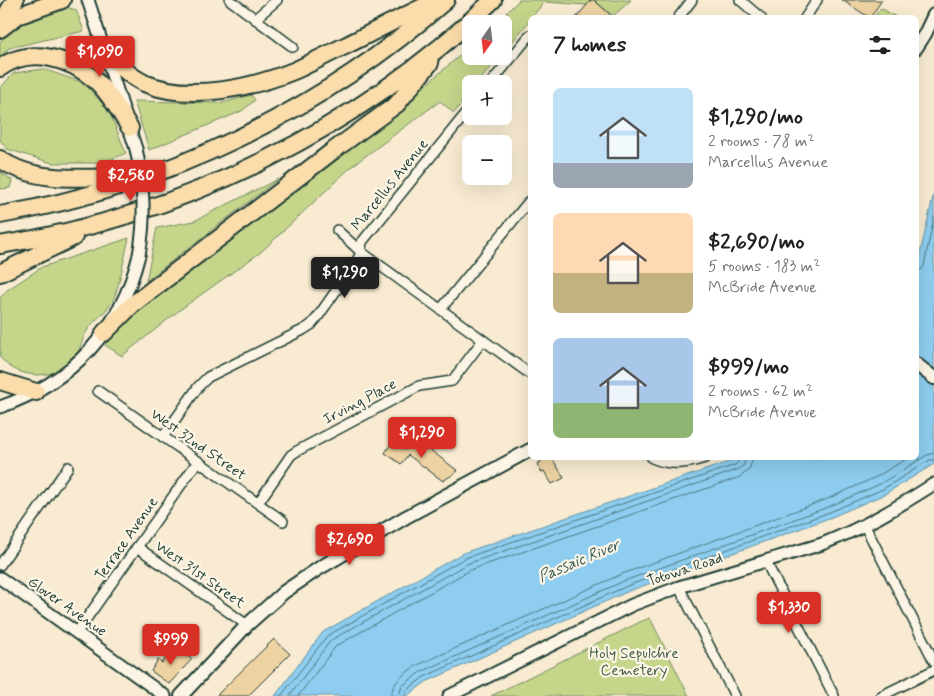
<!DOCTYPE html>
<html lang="en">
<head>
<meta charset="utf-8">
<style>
	:root { --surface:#fff; --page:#f2f2f2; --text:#202124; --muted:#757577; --accent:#d93025 }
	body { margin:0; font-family:Mynerve,sans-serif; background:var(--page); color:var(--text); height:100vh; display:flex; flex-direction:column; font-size:19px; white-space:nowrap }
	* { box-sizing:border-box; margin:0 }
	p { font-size:16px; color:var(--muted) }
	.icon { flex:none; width:28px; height:28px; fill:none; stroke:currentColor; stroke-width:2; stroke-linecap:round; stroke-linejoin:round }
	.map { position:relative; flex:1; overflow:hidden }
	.drawer { position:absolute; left:528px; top:15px; width:391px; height:445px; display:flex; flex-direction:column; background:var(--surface); border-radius:8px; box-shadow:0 5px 20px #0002 }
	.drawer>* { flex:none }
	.needle { width:32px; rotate:194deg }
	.buttons { position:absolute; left:462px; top:15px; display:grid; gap:10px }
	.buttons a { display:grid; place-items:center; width:50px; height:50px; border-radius:8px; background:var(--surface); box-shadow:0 5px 20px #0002; font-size:25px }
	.price { position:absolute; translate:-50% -42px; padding:0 11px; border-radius:5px; background:var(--accent); color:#fff; font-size:16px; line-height:32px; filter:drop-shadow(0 1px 2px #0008) }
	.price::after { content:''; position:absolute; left:50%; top:30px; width:15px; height:11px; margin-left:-8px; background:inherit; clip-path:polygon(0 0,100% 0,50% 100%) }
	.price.active { background:#222; color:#fff }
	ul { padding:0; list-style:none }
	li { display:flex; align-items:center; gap:15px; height:125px; padding:0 25px }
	li span { display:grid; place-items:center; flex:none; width:140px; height:100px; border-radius:8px; color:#555 }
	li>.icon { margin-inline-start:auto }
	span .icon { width:60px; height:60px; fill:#fffc; stroke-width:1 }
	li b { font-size:21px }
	h2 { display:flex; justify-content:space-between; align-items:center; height:60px; padding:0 25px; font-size:21px }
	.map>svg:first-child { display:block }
</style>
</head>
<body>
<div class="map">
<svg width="934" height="696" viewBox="0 0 934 696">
	<rect width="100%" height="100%" fill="#f8ebd1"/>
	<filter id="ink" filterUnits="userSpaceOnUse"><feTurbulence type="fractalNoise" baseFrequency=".02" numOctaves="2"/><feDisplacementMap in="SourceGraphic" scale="10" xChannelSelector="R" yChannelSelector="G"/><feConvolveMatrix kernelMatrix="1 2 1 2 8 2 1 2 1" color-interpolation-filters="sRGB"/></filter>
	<g filter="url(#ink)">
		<!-- green -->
		<g fill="#c5d68b" stroke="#728a60">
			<path d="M519,0H591L587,5L544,2L532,17L530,18V20L504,52V24H495Z"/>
			<path d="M594,0H631L613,16Z"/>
			<path d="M66,7L76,10L84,31L9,48L0,57V42L13,27Z"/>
			<path d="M881,8L896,17H874Z"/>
			<path d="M471,46V56H500L477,84H471V91L454,113L440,101L352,166L261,252L181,309L122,356L105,345L121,325L183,274L387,118Z"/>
			<path d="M43,69L84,83L109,111L126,153L102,163H52L7,149L0,140V88L14,73Z"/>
			<path d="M251,95L255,100L242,111L149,150L134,101L222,103Z"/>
			<path d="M0,172L12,180L10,188L0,189Z"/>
			<path d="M278,179L146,281L157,228L194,221Z"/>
			<path d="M129,238C124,258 121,279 114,298C109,311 94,319 87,331C81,339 82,349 74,359C56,381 17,380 0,357V298L7,290L42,267Z"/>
			<path d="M650,618L689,696H491L642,621Z"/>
		</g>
		<!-- water -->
		<path fill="#8ecdef" stroke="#6293a4" d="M934,193V464L885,494L832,517L629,591L426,682L407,696H275L323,632L463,553L740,458H916V271Z"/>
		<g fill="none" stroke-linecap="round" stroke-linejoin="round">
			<!-- shore -->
			<g stroke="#4b777f" stroke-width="1">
				<path d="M916,271L921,270L924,266L934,217"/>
				<path d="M281,696L327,636L465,558L735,465L738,462L739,458"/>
				<path d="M289,696L331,640L467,564L737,470L744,465L745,458"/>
				<path d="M298,696L336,646L470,570L740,477L749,470L753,458"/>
				<path d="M391,696C392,681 406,672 418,665L622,574L825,500L876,477L908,458"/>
				<path d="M399,696L402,686L421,672L624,581L828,507L880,484L927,455L934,453"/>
				<path d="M405,696L407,690L424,677L627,586L830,512L883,489L930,460H934"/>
			</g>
		</g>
		<!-- building -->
		<g fill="#eed3a2" stroke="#1f3d34">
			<path d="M591,0H594L614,18H576Z"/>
			<path d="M842,0H882L870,18Z"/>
			<path d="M417,440L458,471L443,481L408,455L401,464L385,453L392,442L405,450L410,444Z"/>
			<path d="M544,458H552L564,478L552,484L544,471L541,472L537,464L541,462L540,460Z"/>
			<path d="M274,639L290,654L248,696H216Z"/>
			<path d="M174,647L192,659L169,684L151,671L158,660L162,663Z"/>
		</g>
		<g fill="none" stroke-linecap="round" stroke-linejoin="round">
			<!-- minor casing -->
			<g stroke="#1f3d34" stroke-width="12">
				<g id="minor">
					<path d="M230,0L293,47"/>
					<path d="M740,0L761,18"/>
					<path d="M678,18L692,0"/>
					<path d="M805,18L817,0"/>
					<path d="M255,19L277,0"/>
					<path d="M490,84L530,35"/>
					<path d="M337,230L360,251L530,374"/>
					<path d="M441,309L530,200"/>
					<path d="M98,391L283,521"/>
					<path d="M163,437L198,387L208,377L303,330L311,325L317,318L356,262L360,255L362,242L471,107"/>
					<path d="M652,458C671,466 686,464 705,458"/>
					<path d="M258,503L291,455L297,451L419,386L452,381L483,340"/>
					<path d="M865,526L934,661"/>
					<path d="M137,547L247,625"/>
					<path d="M765,560L834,696"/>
					<path d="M0,565L68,467"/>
					<path d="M679,587L735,696"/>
					<path d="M77,632L198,461"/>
					<path d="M881,696L934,670"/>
				</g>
			</g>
			<!-- tertiary casing -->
			<g stroke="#1f3d34" stroke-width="15">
				<g id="tertiary">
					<path d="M88,0L136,149"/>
					<path d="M0,407C73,382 121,329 139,255"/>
					<path d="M0,578L165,696"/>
					<path d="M449,696L632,605L679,587L822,544C863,528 898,507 934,484"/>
				</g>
			</g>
			<!-- secondary casing -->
			<g stroke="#1f3d34" stroke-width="16">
				<g id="secondary">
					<path d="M916,48L925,34L934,15"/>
					<path d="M916,364L934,378"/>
					<path d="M181,696L247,625L284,592L318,569L406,517L530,450"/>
				</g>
			</g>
			<!-- motorway casing -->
			<g stroke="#1f3d34" stroke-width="20">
				<g id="motorway">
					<path d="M1,24L15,0"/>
					<path d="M0,29L17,16L62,0"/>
					<path d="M104,48C115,62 127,75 144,83C189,102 252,88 296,70C313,62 330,53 347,45C376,30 406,15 435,1"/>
					<path d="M0,68C30,46 70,58 96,81C110,94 120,112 130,128"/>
					<path d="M0,159C36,185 88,177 129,176"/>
					<path d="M0,215C164,187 322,110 446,0"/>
					<path d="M0,245C183,216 359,129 493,0"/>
					<path d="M0,273L74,237"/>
					<path d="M104,333L132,305L334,150L397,104L430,63"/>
					<path d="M0,381L36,392"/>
				</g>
			</g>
			<!-- minor -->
			<use href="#minor" stroke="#fcf5e5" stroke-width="9"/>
			<!-- tertiary -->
			<use href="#tertiary" stroke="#fcf5e5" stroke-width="11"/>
			<!-- secondary -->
			<use href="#secondary" stroke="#fcf5e5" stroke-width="12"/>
			<!-- motorway -->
			<use href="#motorway" stroke="#fbddab" stroke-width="16"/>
			<!-- tertiary-bridge casing -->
			<g stroke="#1f3d34" stroke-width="15" stroke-linecap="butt">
				<path id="tertiary-bridge" d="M136,149C144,185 146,219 139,255"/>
			</g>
			<!-- tertiary-bridge -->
			<use href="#tertiary-bridge" stroke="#fcf5e5" stroke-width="11"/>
		</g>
	</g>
	<g text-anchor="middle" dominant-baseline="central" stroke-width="4.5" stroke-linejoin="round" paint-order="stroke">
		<!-- street labels -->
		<g font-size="15" fill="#1f3d34" stroke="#fcf5e5">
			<text transform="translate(390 185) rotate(-51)">Marcellus Avenue</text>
			<text transform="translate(360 402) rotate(-28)">Irving Place</text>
			<text transform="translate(198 445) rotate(35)">West 32nd Street</text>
			<text transform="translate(127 539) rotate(-55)">Terrace Avenue</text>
			<text transform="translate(685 570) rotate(-18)">Totowa Road</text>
			<text transform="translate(200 575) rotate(35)">West 31st Street</text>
			<text transform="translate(67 607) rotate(35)">Glover Avenue</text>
		</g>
		<!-- park labels -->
		<g font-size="15" fill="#405c45" stroke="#fcf5e5">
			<text x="634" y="654">Holy Sepulchre<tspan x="634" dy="17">Cemetery</tspan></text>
		</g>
		<!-- water labels -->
		<g font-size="16" font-style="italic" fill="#355a59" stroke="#fcf5e5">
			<text transform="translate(579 561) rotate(-23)">Passaic River</text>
		</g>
	</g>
</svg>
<div class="buttons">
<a><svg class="needle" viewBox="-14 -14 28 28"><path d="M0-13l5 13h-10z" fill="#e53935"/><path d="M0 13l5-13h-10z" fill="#757577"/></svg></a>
<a>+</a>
<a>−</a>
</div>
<b class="price" style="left:100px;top:78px">$1,090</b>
<b class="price" style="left:131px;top:202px">$2,580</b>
<b class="price active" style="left:345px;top:299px">$1,290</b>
<b class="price" style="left:422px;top:459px">$1,290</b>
<b class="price" style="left:350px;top:566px">$2,690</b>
<b class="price" style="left:789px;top:634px">$1,330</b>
<b class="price" style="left:171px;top:666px">$999</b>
<section class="drawer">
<h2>7 homes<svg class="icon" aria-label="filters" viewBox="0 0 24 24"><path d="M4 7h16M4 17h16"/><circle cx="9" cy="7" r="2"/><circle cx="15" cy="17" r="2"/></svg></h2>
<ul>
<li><span style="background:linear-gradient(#bfe0f5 75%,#9aa5b1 0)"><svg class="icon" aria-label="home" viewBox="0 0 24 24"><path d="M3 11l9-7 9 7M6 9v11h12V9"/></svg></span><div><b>$1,290/mo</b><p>2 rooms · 78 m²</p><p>Marcellus Avenue</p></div></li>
<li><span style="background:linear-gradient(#ffd9b3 60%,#c2b280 0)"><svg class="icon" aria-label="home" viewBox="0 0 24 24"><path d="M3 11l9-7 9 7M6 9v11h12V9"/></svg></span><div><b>$2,690/mo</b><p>5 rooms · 183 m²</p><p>McBride Avenue</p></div></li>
<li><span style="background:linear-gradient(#a9c7e8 65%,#8fb573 0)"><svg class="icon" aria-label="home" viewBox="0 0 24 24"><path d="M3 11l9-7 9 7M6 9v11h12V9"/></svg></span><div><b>$999/mo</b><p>2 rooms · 62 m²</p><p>McBride Avenue</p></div></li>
</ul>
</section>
</div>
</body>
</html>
